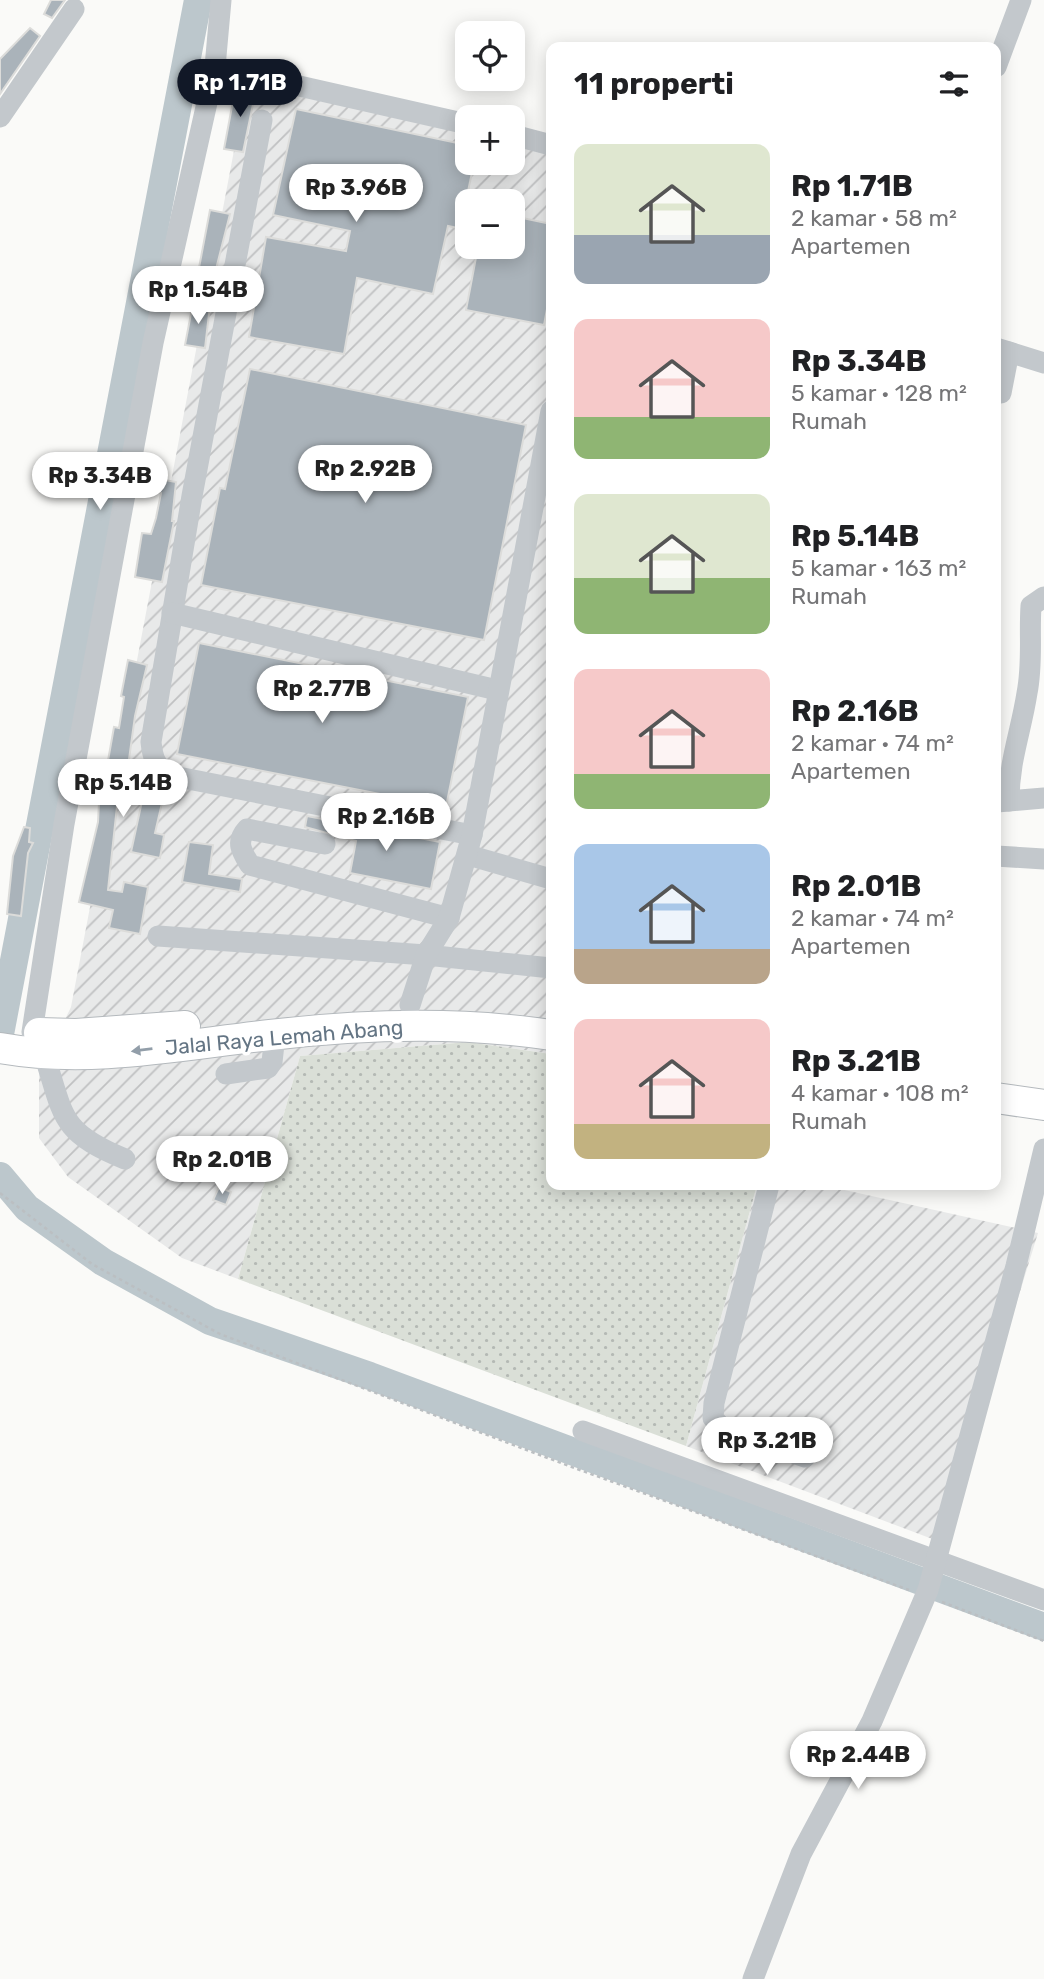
<!DOCTYPE html>
<html lang="id">
<head>
<meta charset="utf-8">
<style>
	:root { --surface:#fff; --page:#f2f2f2; --text:#202124; --muted:#757577; --accent:#111827 }
	body { margin:0; font-family:Rubik,sans-serif; background:var(--page); color:var(--text); height:100vh; display:flex; flex-direction:column; font-size:26px; white-space:nowrap }
	* { box-sizing:border-box; margin:0 }
	p { font-size:23px; color:var(--muted) }
	.icon { flex:none; width:38px; height:38px; fill:none; stroke:currentColor; stroke-width:2; stroke-linecap:round; stroke-linejoin:round }
	.map { position:relative; flex:1; overflow:hidden }
	.drawer { position:absolute; left:546px; top:42px; width:455px; height:1148px; display:flex; flex-direction:column; background:var(--surface); border-radius:14px; box-shadow:0 4px 18px #0003 }
	.drawer>* { flex:none }
	.fabs { position:absolute; left:455px; top:21px; display:grid; gap:14px }
	.fabs a { display:grid; place-items:center; width:70px; height:70px; border-radius:14px; background:var(--surface); box-shadow:0 4px 18px #0003; font-size:35px }
	.price { position:absolute; translate:-50% -60px; padding:0 16px; border-radius:24px; background:#fff; color:#222; font-size:23px; line-height:46px; filter:drop-shadow(0 2px 4px #0008) }
	.price::after { content:''; position:absolute; left:50%; top:42px; width:21px; height:16px; margin-left:-10px; background:inherit; clip-path:polygon(0 0,100% 0,50% 100%) }
	.price.active { background:var(--accent); color:#fff }
	ul { padding:0; list-style:none }
	li { display:flex; align-items:center; gap:21px; height:175px; padding:0 28px }
	li span { display:grid; place-items:center; flex:none; width:196px; height:140px; border-radius:14px; color:#555 }
	li>.icon { margin-inline-start:auto }
	span .icon { width:84px; height:84px; fill:#fffc; stroke-width:1 }
	li b { font-size:30px }
	h2 { display:flex; justify-content:space-between; align-items:center; height:84px; padding:0 28px; font-size:30px }
	.map>svg:first-child { display:block }
</style>
</head>
<body>
<div class="map">
<svg width="1044" height="1979" viewBox="0 0 1044 1979">
	<defs>
		<pattern id="industrial-furrows" width="10" height="10" patternUnits="userSpaceOnUse" patternTransform="scale(1.75)"><rect width="10" height="10" fill="#e8e9e9"/><path d="M-1 1l2-2M0 10L10 0M9 11l2-2" fill="none" stroke="#c0c1c2"/></pattern>
		<pattern id="grass-dots" width="8" height="8" patternUnits="userSpaceOnUse" patternTransform="scale(1.75)"><rect width="8" height="8" fill="#dadfd7"/><path d="M2 2h.1M6 6h.1" fill="none" stroke="#b4b9b4" stroke-width="1.8" stroke-linecap="round"/></pattern>
	</defs>
	<rect width="100%" height="100%" fill="#fafaf8"/>
	<!-- industrial -->
	<g fill="url(#industrial-furrows)" fill-rule="evenodd">
		<path d="M248,77L467,123V163H513V134L551,143V1054L468,1042L300,1056L238,1279L182,1258L68,1177L39,1138V1073L71,1007ZM467,201H513V247H467Z"/>
		<path d="M757,1185H822L1038,1233L943,1543L686,1446Z"/>
	</g>
	<!-- grass -->
	<path fill="url(#grass-dots)" d="M468,1042L551,1054V1185H757L686,1446L238,1279L300,1056Z"/>
	<g fill="none" stroke-linecap="round" stroke-linejoin="round">
		<!-- river -->
		<g stroke="#bcc7cc" stroke-width="28">
			<path d="M0,1034L198,0"/>
			<path d="M0,1176L27,1208L103,1262L210,1321L370,1376L1044,1627"/>
		</g>
	</g>
	<!-- building -->
	<g fill="#aab3ba" stroke="#dcdcda" stroke-width="2">
		<path d="M51,0H65L52,18L44,14Z"/>
		<path d="M30,28L40,36L0,94V59Z"/>
		<path d="M236,85L256,90L243,152L224,149Z"/>
		<path d="M296,109L467,145V163H474L467,196V230L448,226L433,294L357,278L344,354L249,337L266,237L346,251L350,231L273,215Z"/>
		<path d="M210,210L230,214L214,277L198,273Z"/>
		<path d="M513,216L551,224V288L544,325L466,310L478,247L513,251Z"/>
		<path d="M193,303L210,305L205,348L185,345Z"/>
		<path d="M250,369L526,425L484,640L201,585L220,488L225,489Z"/>
		<path d="M159,479L176,482L172,521H174L162,582L135,577L142,533L151,534L156,518L161,493L156,492Z"/>
		<path d="M199,643L468,697L446,807L177,754Z"/>
		<path d="M128,660L147,665L135,716L126,781L165,790L155,833L164,835L160,858L131,852L142,801L118,797L108,890L122,892L124,882L148,887L140,934L109,928L113,910L79,902L98,822L100,782L104,783L114,727L119,728L124,697L121,696Z"/>
		<path d="M307,816L440,842L431,889L350,873L356,841L305,827Z"/>
		<path d="M24,827L30,828L29,842L33,843L28,853L21,916L7,914L13,856Z"/>
		<path d="M189,842L213,845L209,874L242,879L240,892L182,882Z"/>
		<path d="M196,1138L208,1142L203,1157L191,1152Z"/>
		<path d="M219,1187L231,1192L226,1205L213,1200Z"/>
	</g>
	<g fill="none" stroke-linecap="round" stroke-linejoin="round">
		<!-- highway casing -->
		<g stroke="#b4b9bd" stroke-width="32">
			<g id="highway">
				<path d="M39,1033L76,1034L185,1026"/>
				<path d="M0,1048C90,1064 180,1045 270,1035C364,1024 458,1021 551,1035"/>
				<path d="M996,1098L1044,1105"/>
			</g>
		</g>
		<!-- path -->
		<g stroke="#bbbfc2" stroke-width="2.5" stroke-dasharray="3.5 3.5" stroke-linecap="butt">
			<path d="M0,1193L92,1264L220,1334L569,1466L909,1590"/>
			<path d="M942,1602L1044,1641"/>
		</g>
		<!-- minor -->
		<g stroke="#c3c8cc" stroke-width="21">
			<path d="M215,67L467,124"/>
			<path d="M996,67L1021,0"/>
			<path d="M0,117L74,9"/>
			<path d="M262,120L192,496L151,742C153,761 156,767 173,776L472,835"/>
			<path d="M513,135L551,145"/>
			<path d="M996,348L1044,363"/>
			<path d="M1001,393L1009,352"/>
			<path d="M172,613L497,690"/>
			<path d="M1009,801C1009,760 1021,732 1027,693C1033,663 1029,635 1031,606L1044,597"/>
			<path d="M997,802L1044,798"/>
			<path d="M325,844L247,829C235,842 242,852 250,865L449,918"/>
			<path d="M468,855L551,879"/>
			<path d="M996,856L1044,859"/>
			<path d="M158,936L426,955L551,968"/>
			<path d="M410,1005L426,955L449,918L472,835L551,411"/>
			<path d="M32,1032L64,824L153,343L215,67L221,0"/>
			<path d="M44,1054C64,1116 59,1132 125,1159"/>
			<path d="M226,1074L268,1068L272,1062L275,1035"/>
			<path d="M769,1185L714,1403L713,1418L722,1428L805,1457"/>
			<path d="M583,1431L1044,1600"/>
			<path d="M753,1979L801,1854L872,1721L928,1590L1016,1266L1044,1149"/>
		</g>
		<!-- highway -->
		<use href="#highway" stroke="#fff" stroke-width="30"/>
	</g>
	<!-- one-way arrows -->
	<defs><path id="oneway-solid" d="M-6-.8H1V-3.2L6.5 0L1 3.2V.8H-6Z" transform="scale(1.75)"/></defs>
	<use fill="#929ea9" href="#oneway-solid" transform="translate(142 1050) rotate(173)"/>
	<g text-anchor="middle" dominant-baseline="central" stroke-width="7" stroke-linejoin="round" paint-order="stroke">
		<!-- street labels -->
		<g font-size="21" fill="#647584" stroke="#fff">
			<text transform="translate(284 1037) rotate(-5)">Jalal Raya Lemah Abang</text>
		</g>
	</g>
</svg>
<div class="fabs">
<a><svg class="icon" aria-label="locate" viewBox="0 0 24 24"><circle cx="12" cy="12" r="6"/><path d="M12 2v4M12 18v4M2 12h4M18 12h4"/></svg></a>
<a>+</a>
<a>−</a>
</div>
<b class="price active" style="left:240px;top:119px">Rp 1.71B</b>
<b class="price" style="left:356px;top:224px">Rp 3.96B</b>
<b class="price" style="left:198px;top:326px">Rp 1.54B</b>
<b class="price" style="left:365px;top:505px">Rp 2.92B</b>
<b class="price" style="left:100px;top:512px">Rp 3.34B</b>
<b class="price" style="left:322px;top:725px">Rp 2.77B</b>
<b class="price" style="left:123px;top:819px">Rp 5.14B</b>
<b class="price" style="left:386px;top:853px">Rp 2.16B</b>
<b class="price" style="left:222px;top:1196px">Rp 2.01B</b>
<b class="price" style="left:767px;top:1477px">Rp 3.21B</b>
<b class="price" style="left:858px;top:1791px">Rp 2.44B</b>
<section class="drawer">
<h2>11 properti<svg class="icon" aria-label="filters" viewBox="0 0 24 24"><path d="M4 7h16M4 17h16"/><circle cx="9" cy="7" r="2"/><circle cx="15" cy="17" r="2"/></svg></h2>
<ul>
<li><span style="background:linear-gradient(#dfe7d0 65%,#9aa5b1 0)"><svg class="icon" aria-label="home" viewBox="0 0 24 24"><path d="M3 11l9-7 9 7M6 9v11h12V9"/></svg></span><div><b>Rp 1.71B</b><p>2 kamar · 58 m²</p><p>Apartemen</p></div></li>
<li><span style="background:linear-gradient(#f6c9c9 70%,#8fb573 0)"><svg class="icon" aria-label="home" viewBox="0 0 24 24"><path d="M3 11l9-7 9 7M6 9v11h12V9"/></svg></span><div><b>Rp 3.34B</b><p>5 kamar · 128 m²</p><p>Rumah</p></div></li>
<li><span style="background:linear-gradient(#dfe7d0 60%,#8fb573 0)"><svg class="icon" aria-label="home" viewBox="0 0 24 24"><path d="M3 11l9-7 9 7M6 9v11h12V9"/></svg></span><div><b>Rp 5.14B</b><p>5 kamar · 163 m²</p><p>Rumah</p></div></li>
<li><span style="background:linear-gradient(#f6c9c9 75%,#8fb573 0)"><svg class="icon" aria-label="home" viewBox="0 0 24 24"><path d="M3 11l9-7 9 7M6 9v11h12V9"/></svg></span><div><b>Rp 2.16B</b><p>2 kamar · 74 m²</p><p>Apartemen</p></div></li>
<li><span style="background:linear-gradient(#a9c7e8 75%,#b9a48a 0)"><svg class="icon" aria-label="home" viewBox="0 0 24 24"><path d="M3 11l9-7 9 7M6 9v11h12V9"/></svg></span><div><b>Rp 2.01B</b><p>2 kamar · 74 m²</p><p>Apartemen</p></div></li>
<li><span style="background:linear-gradient(#f6c9c9 75%,#c2b280 0)"><svg class="icon" aria-label="home" viewBox="0 0 24 24"><path d="M3 11l9-7 9 7M6 9v11h12V9"/></svg></span><div><b>Rp 3.21B</b><p>4 kamar · 108 m²</p><p>Rumah</p></div></li>
</ul>
</section>
</div>
</body>
</html>
